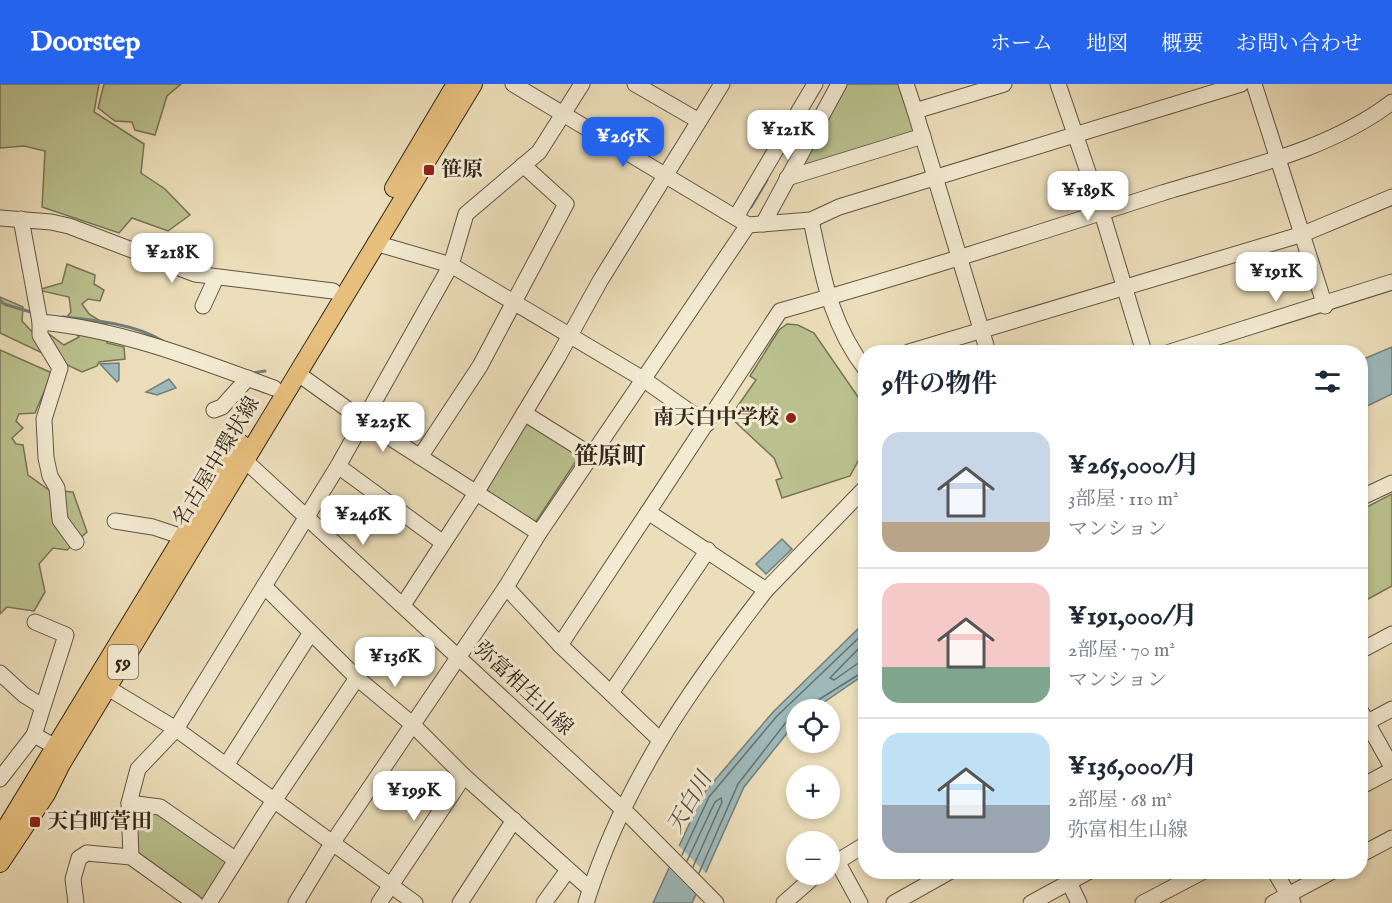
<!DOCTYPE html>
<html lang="ja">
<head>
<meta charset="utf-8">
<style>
	:root { --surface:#fff; --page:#f2f2f3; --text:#1f2937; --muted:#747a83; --line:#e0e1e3; --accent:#2563eb }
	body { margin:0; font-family:"IM FELL English","Noto Serif JP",serif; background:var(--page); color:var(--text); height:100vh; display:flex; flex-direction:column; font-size:22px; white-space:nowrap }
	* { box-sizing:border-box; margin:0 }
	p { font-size:20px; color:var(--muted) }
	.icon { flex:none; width:33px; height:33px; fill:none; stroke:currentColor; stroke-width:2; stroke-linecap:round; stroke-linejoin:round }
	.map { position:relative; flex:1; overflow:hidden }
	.drawer { position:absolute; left:858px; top:261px; width:510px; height:534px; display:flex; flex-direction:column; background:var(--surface); border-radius:24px; box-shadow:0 3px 9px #0003 }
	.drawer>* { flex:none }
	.controls { position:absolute; left:786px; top:615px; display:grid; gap:12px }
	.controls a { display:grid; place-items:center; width:54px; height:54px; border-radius:50%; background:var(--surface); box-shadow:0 3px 9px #0003; font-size:30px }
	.price { position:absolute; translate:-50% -51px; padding:0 14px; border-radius:12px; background:#fff; color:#222; font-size:20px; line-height:39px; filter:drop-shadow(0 2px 3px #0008) }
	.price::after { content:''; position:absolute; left:50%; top:36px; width:18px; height:14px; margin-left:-9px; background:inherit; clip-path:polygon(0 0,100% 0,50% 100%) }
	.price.current { background:var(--accent); color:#fff }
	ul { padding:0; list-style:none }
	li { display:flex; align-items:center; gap:18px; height:150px; padding:0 24px }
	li+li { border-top:2px solid var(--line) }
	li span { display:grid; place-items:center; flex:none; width:168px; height:120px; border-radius:18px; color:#555 }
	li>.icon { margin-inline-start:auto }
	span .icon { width:72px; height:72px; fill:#fffc; stroke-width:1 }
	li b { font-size:26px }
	h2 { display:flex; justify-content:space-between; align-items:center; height:72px; padding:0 24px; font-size:26px }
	header { display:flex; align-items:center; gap:36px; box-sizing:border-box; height:84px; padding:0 30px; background:var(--accent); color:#fff }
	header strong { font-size:28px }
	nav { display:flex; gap:33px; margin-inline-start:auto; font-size:21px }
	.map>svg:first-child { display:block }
</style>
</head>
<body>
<header>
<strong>Doorstep</strong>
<nav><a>ホーム</a><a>地図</a><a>概要</a><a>お問い合わせ</a></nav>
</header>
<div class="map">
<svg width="1392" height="819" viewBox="0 0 1392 819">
	<rect width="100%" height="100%" fill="#ecdeba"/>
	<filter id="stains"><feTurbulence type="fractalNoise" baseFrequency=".00333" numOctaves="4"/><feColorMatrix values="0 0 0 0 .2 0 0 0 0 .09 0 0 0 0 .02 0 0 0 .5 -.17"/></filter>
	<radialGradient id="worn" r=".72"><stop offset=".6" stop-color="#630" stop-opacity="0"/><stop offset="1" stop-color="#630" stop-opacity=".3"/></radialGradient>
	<!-- green -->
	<g fill="#bac18e" stroke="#767456" stroke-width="1.5">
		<path d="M0,0H99L94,28L144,60L141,89L165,105L190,131L168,147L132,134L119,149L42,123L45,67L24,62L0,64Z"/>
		<path d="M104,0H181L167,12L155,51L135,46L132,38L115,37L98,24Z"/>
		<path d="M843,0H901L917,50L795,86Z"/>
		<path d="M67,180L95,191L94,200L104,206L100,217L88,215L82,220L89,230L110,243L107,259L124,263L125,275L99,278L97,282L82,288L0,249V213L23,223L22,237L36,252L49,250L64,261L79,253L64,236L71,228L69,213L38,206L62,199Z"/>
		<path d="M787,240L798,241L814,249L865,323V364L850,392L782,414L776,396L782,394L774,374L730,333L756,296L750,292L779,246Z"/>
		<path d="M0,266L52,289L35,329L19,330L16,337L23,344L12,354L16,360L23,361L28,391L49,406L73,408L87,448L67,466L53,464L39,480L45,508L34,527L7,523L0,530Z"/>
		<path d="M524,338L580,371L535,439L484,410Z"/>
		<path d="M1392,410V502L1361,519V426Z"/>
		<path d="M141,725L159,730L228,775L207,814L202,815L135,770V728Z"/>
	</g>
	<!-- water -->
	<g fill="#9db9ba" stroke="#737f7b" stroke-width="1.5">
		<path d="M1392,263V310L1361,325V276Z"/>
		<path d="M119,279V296L117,298L100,280Z"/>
		<path d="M169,295L176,304L157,311L146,308Z"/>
		<path d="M782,455L792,465L766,490L756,480Z"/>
		<path d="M865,538V590L814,625L796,626V638L744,703L692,819H653L703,710L773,628Z"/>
	</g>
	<!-- pier -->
	<path fill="#ecdeba" d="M677,760L708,791L698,813L667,782Z"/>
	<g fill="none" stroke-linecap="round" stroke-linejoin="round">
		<!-- shore -->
		<g stroke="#68706c" stroke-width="1.5">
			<path d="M866,557L830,594L834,596L857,580L866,578"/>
			<path d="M812,626L815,618L866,586"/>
			<path d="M682,771L709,713L777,632L866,547"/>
			<path d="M687,777L715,718L721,714L722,718L693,783"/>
			<path d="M699,789L738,700L787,637L796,633"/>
		</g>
		<!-- stream -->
		<g stroke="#737f7b" stroke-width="3">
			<path d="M751,123L767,96"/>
			<path d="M0,216L4,220L34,229"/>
			<path d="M63,233C96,236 134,240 163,257"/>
			<path d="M253,289L265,287"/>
		</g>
		<!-- minor casing -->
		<g stroke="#615544" stroke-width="17">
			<g id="minor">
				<path d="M513,0L748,141"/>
				<path d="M635,0L699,37"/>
				<path d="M906,0L915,27L1004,0"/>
				<path d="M1058,0L1102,129L1144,268"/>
				<path d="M1254,0L1325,222"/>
				<path d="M915,27L988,268"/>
				<path d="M787,94L923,52"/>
				<path d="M736,133L815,0"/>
				<path d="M0,134L51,138L69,142L195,190L333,207"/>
				<path d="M21,135L40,238C120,245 198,276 274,304"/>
				<path d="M811,136C823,192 830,239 866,286"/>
				<path d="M763,140L839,0"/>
				<path d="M375,159L451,181L643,295L707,340"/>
				<path d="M203,222L216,194"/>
				<path d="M40,238V251L60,284L44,335L46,374L50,392L57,404L60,436L76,458"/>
				<path d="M909,268L1303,150L1392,113"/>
				<path d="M1170,268L1392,198"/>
				<path d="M297,289L364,337L539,449"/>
				<path d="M214,326L222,323L248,294"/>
				<path d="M524,329L591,371"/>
				<path d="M237,369L630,732L716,819"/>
				<path d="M420,373L480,282L566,120L523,81"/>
				<path d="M338,382L442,458"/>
				<path d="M866,403L766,506L648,428L780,227C908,191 1035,150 1162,109C1239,85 1327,68 1392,18"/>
				<path d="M1360,414L1392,399"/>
				<path d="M115,437L153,443L183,453"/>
				<path d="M264,502L357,594L412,640L464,692L590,805"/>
				<path d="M506,503L560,561L659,655"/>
				<path d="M403,521L476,409L558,273L600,197L722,0"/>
				<path d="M560,561L648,428"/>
				<path d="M1360,567L1392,550"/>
				<path d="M0,589L24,611L42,622"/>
				<path d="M108,604L176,645L338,382L451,181L466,130L539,68L582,0"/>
				<path d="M611,609L708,466"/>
				<path d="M1360,626L1392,683"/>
				<path d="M1360,642L1392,625"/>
				<path d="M34,651L66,551L35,538"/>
				<path d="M227,680L310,550"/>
				<path d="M0,695L34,651L56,663"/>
				<path d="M1360,703L1392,686"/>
				<path d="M129,719L160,723L236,776"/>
				<path d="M1360,771L1392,754"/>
				<path d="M131,773L129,719L138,685L176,645L415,819"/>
				<path d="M837,777L860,819"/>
				<path d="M830,782L866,760"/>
				<path d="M1064,788L1079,819"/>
				<path d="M1275,788L1293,819"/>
				<path d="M76,819L73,795L79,774L87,769L131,773L195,819"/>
				<path d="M209,819L263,733L357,594"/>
				<path d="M296,819L333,758L506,503L539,449L748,141L811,136L839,123L1241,0"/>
				<path d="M379,819L464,692"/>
				<path d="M460,819L514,736"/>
				<path d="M544,819L568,786"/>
				<path d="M586,819C624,698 690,605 766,506"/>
				<path d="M784,819L817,790"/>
				<path d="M894,819L949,788"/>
				<path d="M1031,819L1088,788"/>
				<path d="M1143,819L1202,788"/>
				<path d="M1273,819L1331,788"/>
			</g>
		</g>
		<!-- major casing -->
		<g stroke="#33271d" stroke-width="20">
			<g id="major">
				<path d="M394,104L456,0"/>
				<path d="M0,754L240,359"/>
				<path d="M0,779L46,710L61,680L473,0"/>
			</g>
		</g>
		<!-- minor -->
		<use href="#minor" stroke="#f3ead2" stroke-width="15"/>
		<!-- major -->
		<use href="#major" stroke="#e6bf7d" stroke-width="18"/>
	</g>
	<!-- markers -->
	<g fill="#8f2418" stroke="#f3ead2" stroke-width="2">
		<rect x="423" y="80" width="12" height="12" rx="3"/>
		<circle cx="791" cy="334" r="6"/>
		<rect x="29" y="732" width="12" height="12" rx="3"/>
	</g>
	<g text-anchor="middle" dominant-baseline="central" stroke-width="6" stroke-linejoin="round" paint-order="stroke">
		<!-- shield labels -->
		<rect fill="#f3ead2" stroke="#6d6253" stroke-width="1.5" x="108" y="561" width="30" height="34" rx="4.5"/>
		<g font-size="20" font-weight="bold" fill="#33271d">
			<text x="123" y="578">59</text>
		</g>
		<!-- poi labels -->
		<g font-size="21" font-weight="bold" fill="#33271d" stroke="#f3ead2" text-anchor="start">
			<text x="441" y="86">笹原</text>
			<text x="779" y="334" text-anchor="end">南天白中学校</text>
			<text x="47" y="738">天白町菅田</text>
		</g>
		<!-- street labels -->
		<g font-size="21" fill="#33271d" stroke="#f3ead2">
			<text transform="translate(217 378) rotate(-59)">名古屋中環状線</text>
			<text transform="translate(523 605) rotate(43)">弥富相生山線</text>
		</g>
		<!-- water labels -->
		<g font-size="22" font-style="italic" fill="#4e4c44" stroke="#f3ead2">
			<text transform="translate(690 719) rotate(-60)">天白川</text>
		</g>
		<!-- quarter labels -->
		<g font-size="24" font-weight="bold" fill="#33271d" stroke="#f3ead2">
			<text x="610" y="373">笹原町</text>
		</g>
	</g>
	<rect width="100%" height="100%" filter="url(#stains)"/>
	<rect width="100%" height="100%" fill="url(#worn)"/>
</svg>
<div class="controls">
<a><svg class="icon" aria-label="locate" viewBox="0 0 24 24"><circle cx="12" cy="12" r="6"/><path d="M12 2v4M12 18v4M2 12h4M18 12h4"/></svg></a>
<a>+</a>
<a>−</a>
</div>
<b class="price" style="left:788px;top:77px">¥121K</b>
<b class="price current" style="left:623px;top:84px">¥265K</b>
<b class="price" style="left:1088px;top:138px">¥189K</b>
<b class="price" style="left:172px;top:200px">¥218K</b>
<b class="price" style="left:1276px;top:219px">¥191K</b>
<b class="price" style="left:383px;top:369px">¥225K</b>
<b class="price" style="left:363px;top:462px">¥246K</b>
<b class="price" style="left:395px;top:604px">¥136K</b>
<b class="price" style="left:414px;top:738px">¥199K</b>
<section class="drawer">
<h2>9件の物件<svg class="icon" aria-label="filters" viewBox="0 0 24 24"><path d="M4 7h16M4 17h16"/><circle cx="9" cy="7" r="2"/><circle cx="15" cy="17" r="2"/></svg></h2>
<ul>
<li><span style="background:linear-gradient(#c9d6e8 75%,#b9a48a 0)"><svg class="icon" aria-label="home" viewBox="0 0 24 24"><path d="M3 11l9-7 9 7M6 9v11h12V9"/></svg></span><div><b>¥265,000/月</b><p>3部屋 · 110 m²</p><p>マンション</p></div></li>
<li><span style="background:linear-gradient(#f6c9c9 70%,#7fa58c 0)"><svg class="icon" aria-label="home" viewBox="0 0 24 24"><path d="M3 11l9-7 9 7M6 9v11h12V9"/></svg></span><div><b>¥191,000/月</b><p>2部屋 · 70 m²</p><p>マンション</p></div></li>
<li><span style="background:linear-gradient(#bfe0f5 60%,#9aa5b1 0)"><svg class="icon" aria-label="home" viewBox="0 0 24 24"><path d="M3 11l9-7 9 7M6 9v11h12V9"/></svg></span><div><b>¥136,000/月</b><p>2部屋 · 68 m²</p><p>弥富相生山線</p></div></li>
</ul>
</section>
</div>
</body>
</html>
